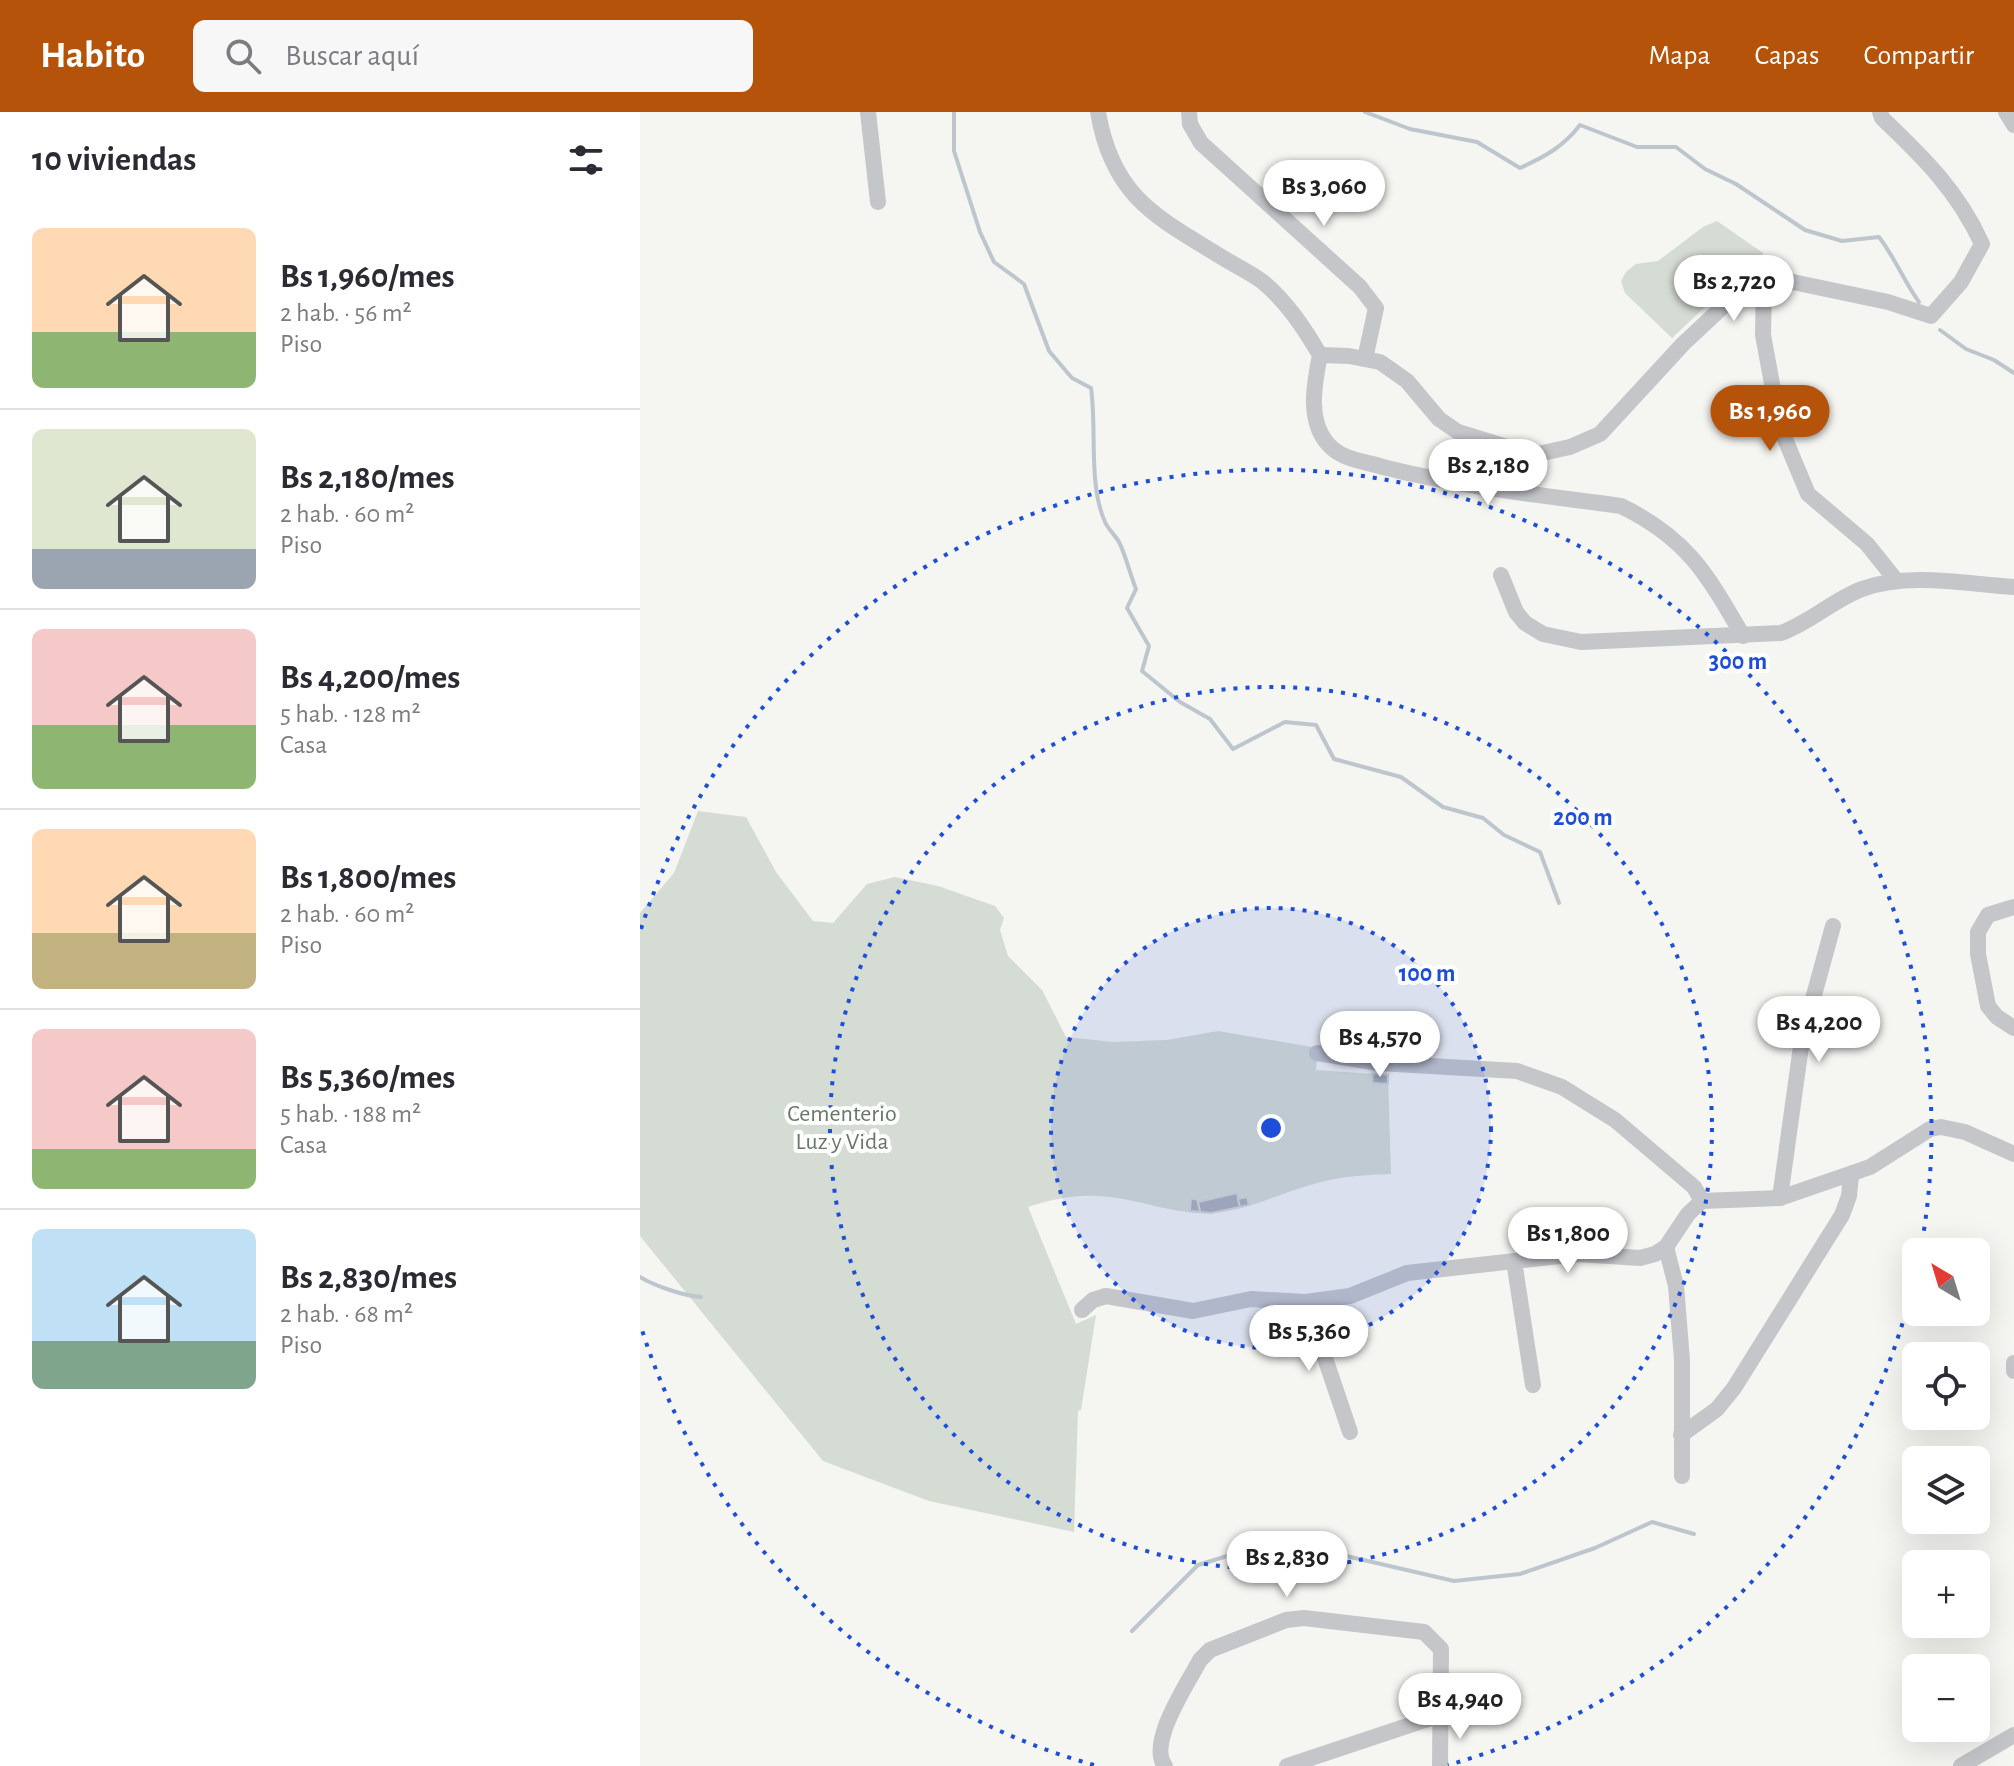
<!DOCTYPE html>
<html lang="es">
<head>
<meta charset="utf-8">
<style>
	:root { --surface:#fff; --page:#f7f7f7; --text:#2b2b33; --muted:#7c7c81; --line:#e1e1e2; --accent:#b45309 }
	body { margin:0; font-family:"Alegreya Sans",sans-serif; background:var(--page); color:var(--text); height:100vh; display:flex; flex-direction:column; font-size:30px; white-space:nowrap }
	* { box-sizing:border-box; margin:0 }
	p { font-size:26px; color:var(--muted) }
	.icon { flex:none; width:44px; height:44px; fill:none; stroke:currentColor; stroke-width:2; stroke-linecap:round; stroke-linejoin:round }
	.map { position:relative; flex:1; overflow:hidden }
	.details { display:flex; flex-direction:column; background:var(--surface); width:640px }
	.details>* { flex:none }
	.needle { width:52px; rotate:322deg }
	.tools { position:absolute; left:1262px; top:1126px; display:grid; gap:16px }
	.tools a { display:grid; place-items:center; width:88px; height:88px; border-radius:12px; background:var(--surface); box-shadow:0 8px 32px #0002; font-size:40px }
	.price { position:absolute; translate:-50% -68px; padding:0 18px; border-radius:28px; background:#fff; color:#222; font-size:26px; line-height:52px; filter:drop-shadow(0 2px 4px #0008) }
	.price::after { content:''; position:absolute; left:50%; top:48px; width:24px; height:18px; margin-left:-12px; background:inherit; clip-path:polygon(0 0,100% 0,50% 100%) }
	.price.on { background:var(--accent); color:#fff }
	ul { padding:0; list-style:none }
	li { display:flex; align-items:center; gap:24px; height:200px; padding:0 32px }
	li+li { border-top:2px solid var(--line) }
	li span { display:grid; place-items:center; flex:none; width:224px; height:160px; border-radius:12px; color:#555 }
	li>.icon { margin-inline-start:auto }
	span .icon { width:96px; height:96px; fill:#fffc; stroke-width:1 }
	li b { font-size:34px }
	h2 { display:flex; justify-content:space-between; align-items:center; height:96px; padding:0 32px; font-size:34px }
	header { display:flex; align-items:center; gap:48px; box-sizing:border-box; height:112px; padding:0 40px; background:var(--accent); color:#fff }
	header strong { font-size:38px }
	nav { display:flex; gap:44px; margin-inline-start:auto; font-size:28px }
	.search { width:560px; height:72px; background:var(--page); display:flex; align-items:center; gap:20px; box-sizing:border-box; padding:0 28px; border-radius:12px; color:var(--muted); font-size:30px }
	main { display:flex; flex:1; min-height:0 }
	.map>svg:first-child { display:block }
</style>
</head>
<body>
<header>
<strong>Habito</strong>
<div class="search"><svg class="icon" aria-label="search" viewBox="0 0 24 24"><circle cx="10" cy="10" r="6"/><path d="M15 15l6 6"/></svg>Buscar aquí</div>
<nav><a>Mapa</a><a>Capas</a><a>Compartir</a></nav>
</header>
<main>
<section class="details">
<h2>10 viviendas<svg class="icon" aria-label="filters" viewBox="0 0 24 24"><path d="M4 7h16M4 17h16"/><circle cx="9" cy="7" r="2"/><circle cx="15" cy="17" r="2"/></svg></h2>
<ul>
<li><span style="background:linear-gradient(#ffd9b3 65%,#8fb573 0)"><svg class="icon" aria-label="home" viewBox="0 0 24 24"><path d="M3 11l9-7 9 7M6 9v11h12V9"/></svg></span><div><b>Bs 1,960/mes</b><p>2 hab. · 56 m²</p><p>Piso</p></div></li>
<li><span style="background:linear-gradient(#dfe7d0 75%,#9aa5b1 0)"><svg class="icon" aria-label="home" viewBox="0 0 24 24"><path d="M3 11l9-7 9 7M6 9v11h12V9"/></svg></span><div><b>Bs 2,180/mes</b><p>2 hab. · 60 m²</p><p>Piso</p></div></li>
<li><span style="background:linear-gradient(#f6c9c9 60%,#8fb573 0)"><svg class="icon" aria-label="home" viewBox="0 0 24 24"><path d="M3 11l9-7 9 7M6 9v11h12V9"/></svg></span><div><b>Bs 4,200/mes</b><p>5 hab. · 128 m²</p><p>Casa</p></div></li>
<li><span style="background:linear-gradient(#ffd9b3 65%,#c2b280 0)"><svg class="icon" aria-label="home" viewBox="0 0 24 24"><path d="M3 11l9-7 9 7M6 9v11h12V9"/></svg></span><div><b>Bs 1,800/mes</b><p>2 hab. · 60 m²</p><p>Piso</p></div></li>
<li><span style="background:linear-gradient(#f6c9c9 75%,#8fb573 0)"><svg class="icon" aria-label="home" viewBox="0 0 24 24"><path d="M3 11l9-7 9 7M6 9v11h12V9"/></svg></span><div><b>Bs 5,360/mes</b><p>5 hab. · 188 m²</p><p>Casa</p></div></li>
<li><span style="background:linear-gradient(#bfe0f5 70%,#7fa58c 0)"><svg class="icon" aria-label="home" viewBox="0 0 24 24"><path d="M3 11l9-7 9 7M6 9v11h12V9"/></svg></span><div><b>Bs 2,830/mes</b><p>2 hab. · 68 m²</p><p>Piso</p></div></li>
</ul>
</section>
<div class="map">
<svg width="1374" height="1654" viewBox="0 0 1374 1654">
	<rect width="100%" height="100%" fill="#f5f5f2"/>
	<!-- green -->
	<g fill="#d5dcd3">
		<path d="M1077,109L1123,141L1119,158L1099,163L1032,226L985,181L981,169L986,160L996,152L1018,149L1063,115Z"/>
		<path d="M58,699L106,705L136,760L173,809L193,811L227,772L255,765L298,774L355,794L364,806L360,818L368,844L402,878L426,925L473,930L527,928L578,919L678,936L676,958L748,963L751,1062C726,1063 702,1064 677,1071C642,1080 608,1099 571,1101C531,1103 492,1084 455,1084C432,1083 410,1088 388,1095L436,1212L456,1203L441,1298L438,1299L434,1420L289,1389L183,1349L0,1124V801L34,761Z"/>
	</g>
	<g fill="none" stroke-linecap="round" stroke-linejoin="round">
		<!-- stream -->
		<g stroke="#bec6cd" stroke-width="4">
			<path d="M314,0V39L340,120L354,150L384,172L409,239L432,266L451,276C457,317 448,372 465,410C468,417 475,423 479,430C486,444 490,462 496,477L487,496L509,534L502,559L540,590L570,607L593,637L645,610L676,613L694,647L761,665L803,695L843,706L864,723L900,740L919,791"/>
			<path d="M725,0L770,17L837,30L880,56C906,44 923,35 940,13L997,35H1036L1065,57L1096,72L1165,118L1202,129L1239,125C1255,146 1264,169 1279,190"/>
			<path d="M1300,218L1326,237L1354,248L1374,261"/>
			<path d="M0,1165C14,1174 45,1184 61,1185"/>
			<path d="M492,1519L558,1453L626,1432L689,1440L814,1469L880,1462L955,1436L1012,1410L1054,1422"/>
		</g>
	</g>
	<!-- building -->
	<g fill="#adb2b8" stroke="#d6d7d5" stroke-width="2">
		<path d="M733,962L748,963V972L732,971Z"/>
		<path d="M597,1081L600,1095L571,1101L560,1100L558,1090Z"/>
		<path d="M607,1085L609,1093L600,1095L598,1087Z"/>
		<path d="M551,1087H557L560,1100L550,1099Z"/>
	</g>
	<g fill="none" stroke-linecap="round" stroke-linejoin="round">
		<!-- minor -->
		<g stroke="#c4c6ca" stroke-width="16">
			<path d="M228,0L238,90"/>
			<path d="M458,0C472,83 514,104 580,144C594,153 610,160 623,170C647,190 664,216 680,243C674,272 666,313 692,336C705,348 727,350 743,355C821,375 901,383 981,394C1047,426 1067,462 1103,524"/>
			<path d="M549,0L550,12L561,31L720,175L736,196L725,247"/>
			<path d="M1366,0L1374,13"/>
			<path d="M1124,164L1123,223L1140,315L1168,382L1227,432L1255,467"/>
			<path d="M680,243L709,244L740,250L767,269L799,307L818,320L893,343L930,335L960,322L1043,232L1106,173L1124,164L1248,190L1291,204L1321,170L1342,132C1318,79 1283,45 1242,6L1240,0"/>
			<path d="M861,463L876,500L885,511L903,522L941,530L1141,521C1171,510 1193,488 1222,477C1269,460 1325,472 1374,475"/>
			<path d="M1374,795L1348,803L1338,820V842L1348,894L1357,905L1374,916"/>
			<path d="M677,941L739,951L877,959L922,975L975,1008L1054,1075L1062,1089"/>
			<path d="M1140,1086L1162,927L1193,814"/>
			<path d="M1026,1135L1036,1174L1042,1248V1364"/>
			<path d="M874,1149L893,1273"/>
			<path d="M666,1190L710,1320"/>
			<path d="M442,1198L453,1188L466,1184L553,1199L611,1187L666,1190L710,1184L767,1161L938,1142L1000,1146L1015,1142L1026,1135L1048,1102L1062,1089L1140,1086L1230,1055L1290,1017L1301,1015L1325,1020L1374,1042"/>
			<path d="M1374,1251V1259"/>
			<path d="M1041,1323L1077,1297L1094,1276L1202,1103L1209,1084L1211,1064"/>
			<path d="M525,1654C507,1631 548,1571 560,1548L570,1538L646,1508L664,1506L784,1520L801,1537L800,1654"/>
			<path d="M647,1654L800,1603"/>
			<path d="M1321,1654L1374,1623"/>
		</g>
	</g>
	<!-- distance rings -->
	<circle cx="631" cy="1016" r="220" fill="#1d4ed8" fill-opacity=".12"/>
	<g fill="none" stroke="#1d4ed8" stroke-width="4" stroke-dasharray="4 8">
		<circle cx="631" cy="1016" r="220"/>
		<circle cx="631" cy="1016" r="441"/>
		<path d="M1275 1165A661 661 0 0 1 808 1653M454 1653A661 661 0 0 1 1 1215M1 817A661 661 0 0 1 1281 1136"/>
	</g>
	<g text-anchor="middle" dominant-baseline="central" stroke-width="8" stroke-linejoin="round" paint-order="stroke">
		<!-- park labels -->
		<g font-size="24" fill="#657964" stroke="#fff">
			<text x="202" y="1002">Cementerio<tspan x="202" dy="28">Luz y Vida</tspan></text>
		</g>
	</g>
	<circle cx="631" cy="1016" r="12" fill="#1d4ed8" stroke="#fff" stroke-width="4"/>
	<g font-size="24" text-anchor="middle" font-weight="bold" fill="#1d4ed8" stroke="#fff" stroke-width="8" stroke-linejoin="round" paint-order="stroke">
		<text x="1098" y="557">300 m</text>
		<text x="943" y="713">200 m</text>
		<text x="787" y="869">100 m</text>
	</g>
</svg>
<div class="tools">
<a><svg class="needle" viewBox="-14 -14 28 28"><path d="M0-13l5 13h-10z" fill="#e53935"/><path d="M0 13l5-13h-10z" fill="#7c7c81"/></svg></a>
<a><svg class="icon" aria-label="locate" viewBox="0 0 24 24"><circle cx="12" cy="12" r="6"/><path d="M12 2v4M12 18v4M2 12h4M18 12h4"/></svg></a>
<a><svg class="icon" aria-label="layers" viewBox="0 0 24 24"><path d="M12 4l9 5-9 5-9-5zM3 14l9 5 9-5"/></svg></a>
<a>+</a>
<a>−</a>
</div>
<b class="price" style="left:684px;top:116px">Bs 3,060</b>
<b class="price" style="left:1094px;top:211px">Bs 2,720</b>
<b class="price on" style="left:1130px;top:341px">Bs 1,960</b>
<b class="price" style="left:848px;top:395px">Bs 2,180</b>
<b class="price" style="left:1179px;top:952px">Bs 4,200</b>
<b class="price" style="left:740px;top:967px">Bs 4,570</b>
<b class="price" style="left:928px;top:1163px">Bs 1,800</b>
<b class="price" style="left:669px;top:1261px">Bs 5,360</b>
<b class="price" style="left:647px;top:1487px">Bs 2,830</b>
<b class="price" style="left:820px;top:1629px">Bs 4,940</b>
</div>
</main>
</body>
</html>
